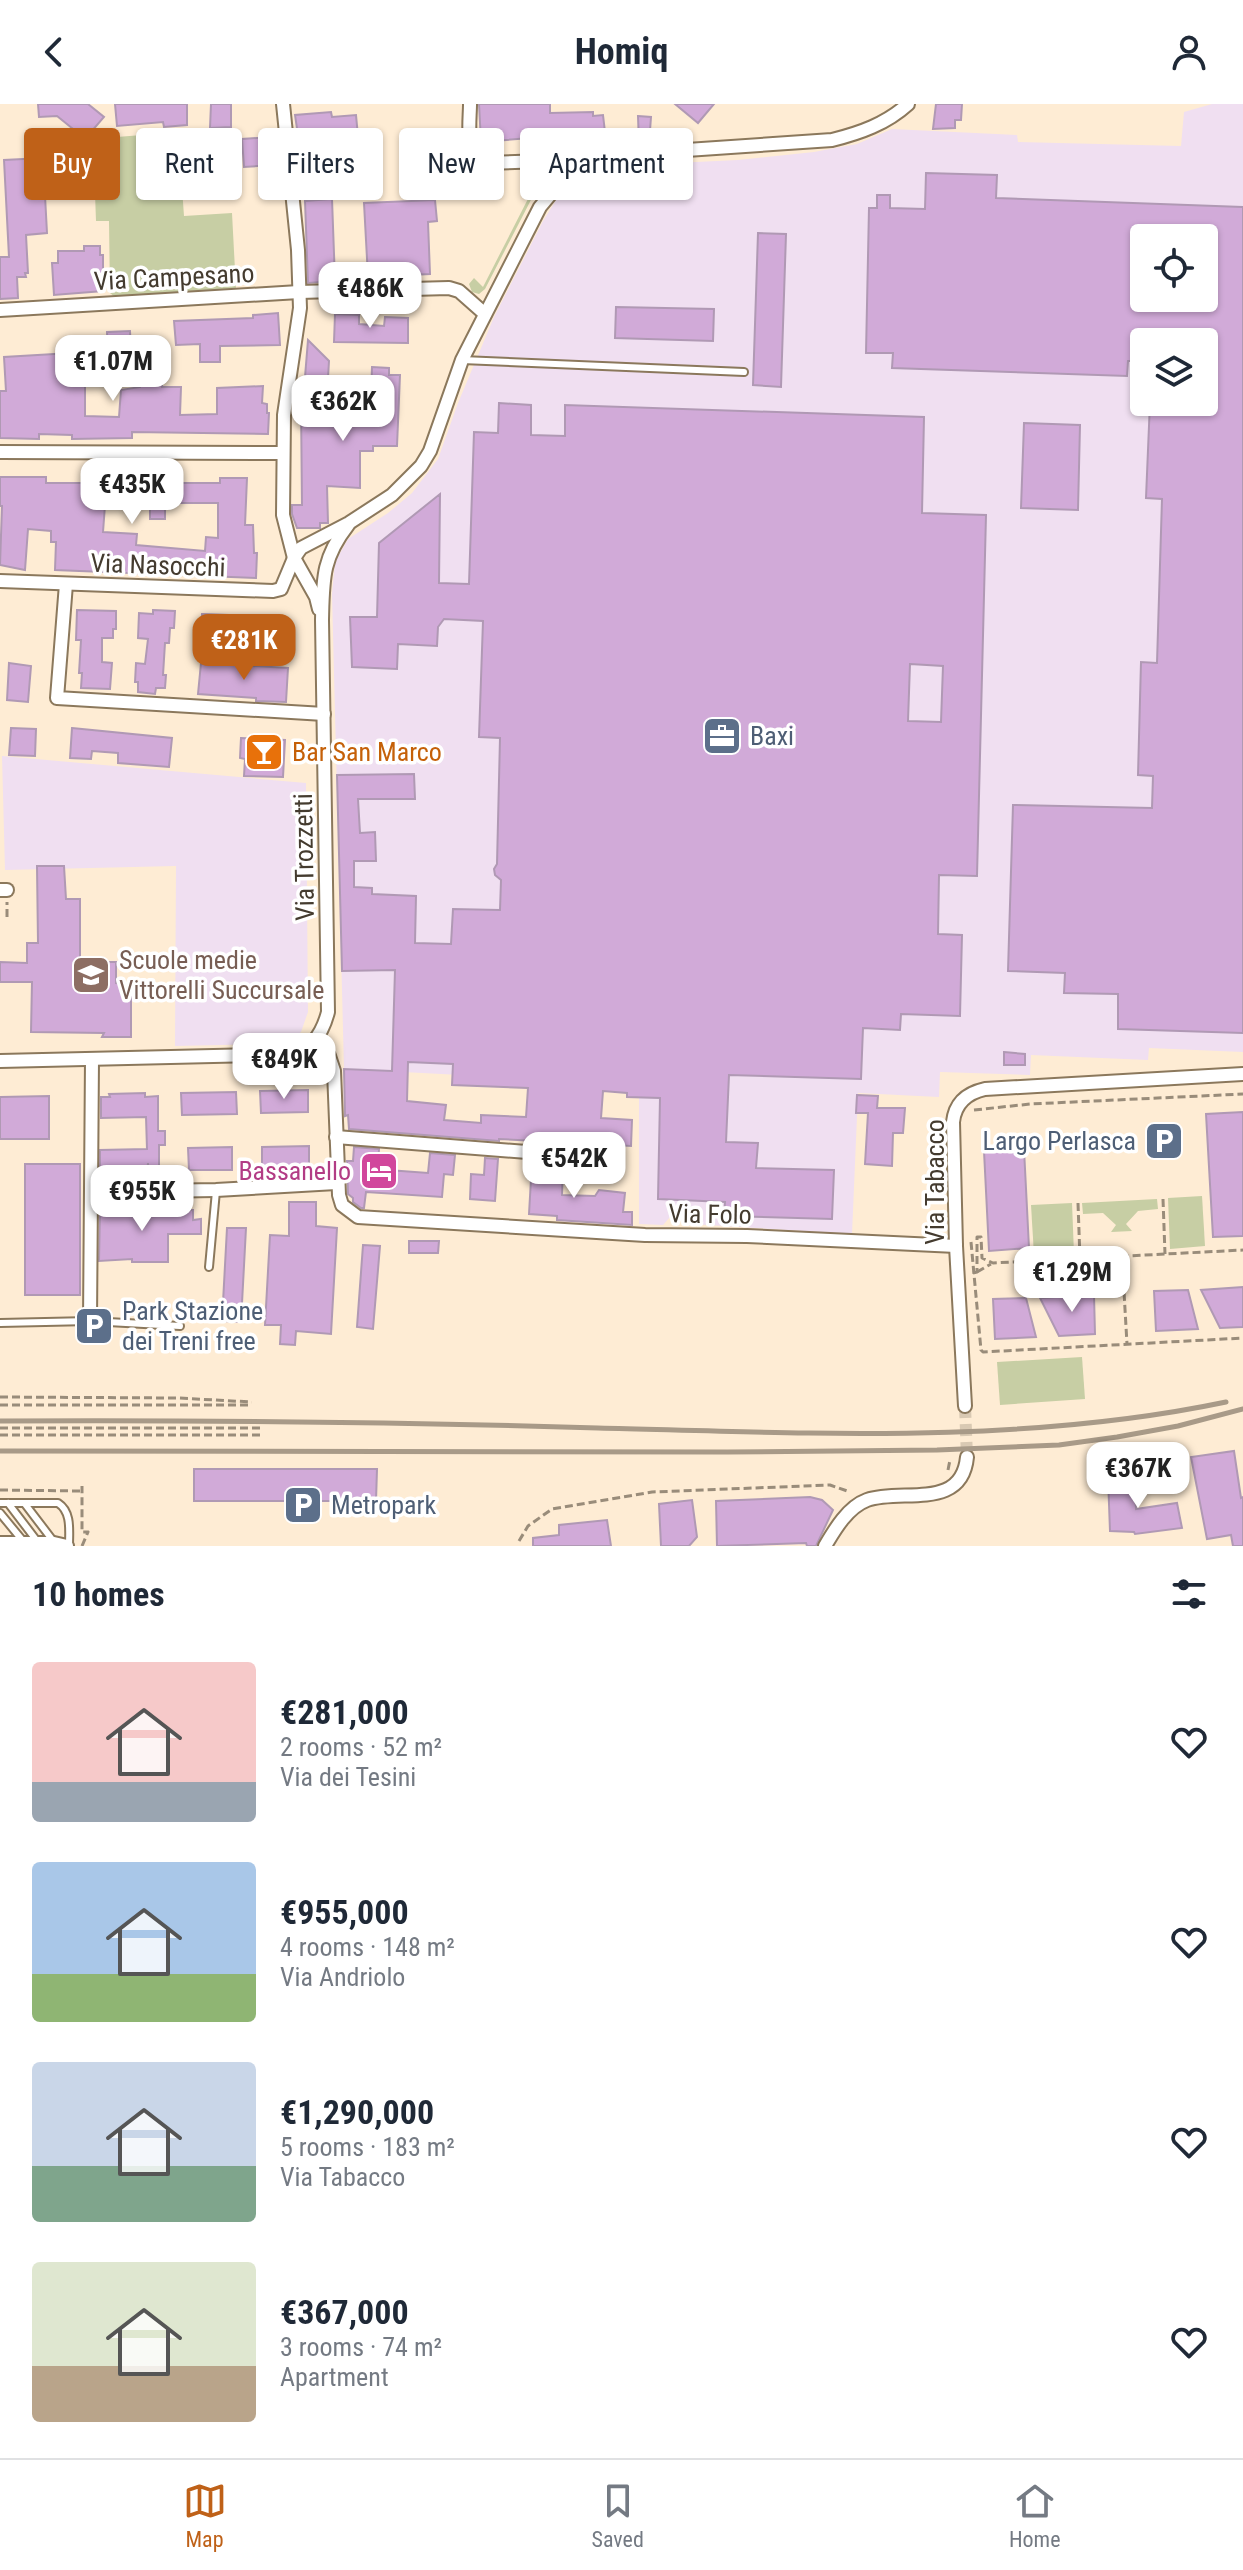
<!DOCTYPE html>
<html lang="en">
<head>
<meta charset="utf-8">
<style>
	:root { --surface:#fff; --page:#f6f6f7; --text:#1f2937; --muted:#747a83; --line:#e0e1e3; --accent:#bf6118 }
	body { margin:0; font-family:"Roboto Condensed",sans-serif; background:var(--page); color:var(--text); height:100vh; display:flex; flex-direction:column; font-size:30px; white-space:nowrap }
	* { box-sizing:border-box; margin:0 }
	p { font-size:26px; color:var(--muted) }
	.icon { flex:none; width:44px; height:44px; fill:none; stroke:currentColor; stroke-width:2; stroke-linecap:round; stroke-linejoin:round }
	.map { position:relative; height:1442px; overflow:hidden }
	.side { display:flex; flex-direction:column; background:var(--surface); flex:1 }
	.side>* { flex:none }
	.top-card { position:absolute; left:24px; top:24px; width:800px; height:72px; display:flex; gap:16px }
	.buttons { position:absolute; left:1130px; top:120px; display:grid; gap:16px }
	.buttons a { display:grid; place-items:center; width:88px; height:88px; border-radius:8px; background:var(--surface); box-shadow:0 2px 6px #0004; font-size:40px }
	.price { position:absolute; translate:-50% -68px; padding:0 18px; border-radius:16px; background:#fff; color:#222; font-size:26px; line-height:52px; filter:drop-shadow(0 2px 4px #0008) }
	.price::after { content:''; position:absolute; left:50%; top:48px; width:24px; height:18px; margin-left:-12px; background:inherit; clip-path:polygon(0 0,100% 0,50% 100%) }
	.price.selected { background:var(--accent); color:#fff }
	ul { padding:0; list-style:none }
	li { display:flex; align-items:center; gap:24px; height:200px; padding:0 32px }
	li span { display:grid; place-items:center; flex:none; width:224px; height:160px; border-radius:8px; color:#555 }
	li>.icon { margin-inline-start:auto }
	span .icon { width:96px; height:96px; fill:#fffc; stroke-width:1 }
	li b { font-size:34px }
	h2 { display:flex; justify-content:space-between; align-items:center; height:96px; padding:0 32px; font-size:34px }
	.chip { padding:0 28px; border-radius:8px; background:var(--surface); box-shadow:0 2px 6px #0004; font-size:28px; line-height:72px }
	.chip.selected { background:var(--accent); color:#fff }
	header { display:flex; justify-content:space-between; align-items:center; height:104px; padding:0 32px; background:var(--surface); font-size:36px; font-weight:700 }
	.tab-bar { display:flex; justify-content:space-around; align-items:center; height:112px; border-top:2px solid var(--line); background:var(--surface); font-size:22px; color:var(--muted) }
	.tab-bar a { display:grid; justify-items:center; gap:4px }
	.tab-bar .selected { color:var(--accent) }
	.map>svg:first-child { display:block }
</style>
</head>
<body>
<header><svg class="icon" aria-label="back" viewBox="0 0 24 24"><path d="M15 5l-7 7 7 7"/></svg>Homiq<svg class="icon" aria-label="person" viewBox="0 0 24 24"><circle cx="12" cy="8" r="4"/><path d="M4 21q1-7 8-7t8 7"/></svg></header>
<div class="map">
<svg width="1243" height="1442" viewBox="0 0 1243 1442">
	<rect width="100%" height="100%" fill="#feecd4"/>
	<!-- industrial -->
	<g fill="#f0dff1" fill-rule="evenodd">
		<path d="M1212,0H1243V948L1149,944L1148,956L1031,951L1030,971L940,968L939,993L858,989L852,1130L691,1120L679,1103L663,1121L639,1120V980L344,965L332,490L335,458L348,435L388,409L412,389L438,355L458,299L494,213L543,117L558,93L578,75L596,65L612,62L738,56L814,48L857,40L892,25L1017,31L1018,38L1181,42L1184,8ZM1144,134H1204V194H1144ZM1144,238H1204V298H1144Z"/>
		<path d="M2,652L306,679L308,908L301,928L295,933L272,940L175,942L176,762L5,766Z"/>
	</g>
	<!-- green -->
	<g fill="#c7cea4">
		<path d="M178,28L184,112L232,109L236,185L115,193L110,189L109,117H96L93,35Z"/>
		<path d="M534,64L543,71L542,80L534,90L485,185L479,190L472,188L469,180L474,174L483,183L531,89L522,75L525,67Z"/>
		<path d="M1202,1092L1205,1142L1170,1145L1168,1094Z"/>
		<path d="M1157,1095L1158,1105L1138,1107L1126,1120L1132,1127L1111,1128L1116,1121L1103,1109L1083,1110L1082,1099Z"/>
		<path d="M1072,1099L1074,1150L1034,1151L1031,1101Z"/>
		<path d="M1082,1253L1085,1295L1000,1301L997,1258Z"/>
	</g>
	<!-- building -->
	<g fill="#d1aad8" stroke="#b099b4" stroke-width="2" fill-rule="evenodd">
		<path d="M38,0H88L104,13L91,28L78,29L57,12L39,13Z"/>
		<path d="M115,0H187V21L164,23L163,18L117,22Z"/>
		<path d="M211,0H231V23L210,24Z"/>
		<path d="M479,0H550V9L593,8V12L603,11L605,28L481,38Z"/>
		<path d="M675,0H714L698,19Z"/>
		<path d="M936,0H962L961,16H955V24L933,25Z"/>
		<path d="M331,8L332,13L356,11L363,86L334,88L332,65H327L326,50L301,52L295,11Z"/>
		<path d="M638,12L651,13L649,40H639Z"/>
		<path d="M270,33L272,61L244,63L242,35Z"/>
		<path d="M43,54L47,129L26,131L28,169H25L26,173H17L18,194L0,195V153H9L4,56Z"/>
		<path d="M926,69L997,71L996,94L1243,103V929L1118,925V890L1064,889L1065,869L1008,867L1013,701L1152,704L1153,672L1138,671L1141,558L1157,559L1162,395L1146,394L1150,298H1204V238H1144V257H1128L1127,272L892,264L893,249H866L869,104H877V91H890V104L925,105ZM1144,134H1204V194H1144Z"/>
		<path d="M332,95L335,177L308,179L305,97Z"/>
		<path d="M435,96L437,117L428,118L430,170L368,173L364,99Z"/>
		<path d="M758,129L786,130L781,283L753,281Z"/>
		<path d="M84,142H100V151H103V187L54,191L52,159H58V147H84Z"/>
		<path d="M616,203L714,205L713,237L615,234Z"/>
		<path d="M278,209L280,241L220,242V258H200V240L176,241L174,217L253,214V211Z"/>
		<path d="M335,210L359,211V220L384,222L385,213L408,214V239L334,238Z"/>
		<path d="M130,227L131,249L108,250L107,228Z"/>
		<path d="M308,236L329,257L328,274L305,273Z"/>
		<path d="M88,248L89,269H85V312L119,313L121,286L140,283L138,256L161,254L162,283H181L180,311L217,310V284L263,282L262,299L267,300V309H269L268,330L132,328V334L72,335V331L39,330V335L0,334V287H6L4,253Z"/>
		<path d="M372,263L389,264V271H400L397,342H373V347H360V384L327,382L328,419H320V424H297L292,410V401H302L301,300L349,299V291L371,292Z"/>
		<path d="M499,299L531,301V331L565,332V301L924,313L922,409L986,411L977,772L939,771L938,830L962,831L960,912L901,910L900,926L863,924L861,975L729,971L726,1038L758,1039L756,1064L834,1066L832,1115L724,1112L725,1098L658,1095L660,994L627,993V989L603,987L601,1014L632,1016L631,1042L561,1038V1042L536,1040V1037L499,1035V1037L349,1025L348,1011L345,1012L344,965L392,967L395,866L342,867L337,671L414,670L415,695H358L360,729L375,728L376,757H354V783L372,784V790L416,792L415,839L451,840L453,805L500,806L501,776L495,771L494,765L497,760L500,634L479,633L483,517L444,515L438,523L437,542L398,540L397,565L352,563L350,513H377L379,439L440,390L439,479L469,480L474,328L498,329ZM910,560L943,562L941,618L908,617ZM408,958L453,960L452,981L528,984L526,1013L481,1011V1019L444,1016L446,1001L407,997Z"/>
		<path d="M1024,319L1080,321L1078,406L1021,404Z"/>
		<path d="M0,373H46V379H220V374H247L245,421H253L254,449H257L256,474L55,466L56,438H51V427L28,425L25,466L0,461L2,402H0ZM165,399H218V434L206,433L205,447L136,441L137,430L103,428L105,401L137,400V405H150V415H165Z"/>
		<path d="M77,506L116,507V525H113V534H102V558L112,559L110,585L81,584L82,569H79L81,536H76Z"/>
		<path d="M153,506L175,507L174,524H170L169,539H165L163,571H166L165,584H156L155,590L138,588V578H135L136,559L145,560L148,535L138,534L139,509L153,510Z"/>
		<path d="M202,510L285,513V520H291L290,537H276L277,540L201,537Z"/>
		<path d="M9,559L31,562L28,598L7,596Z"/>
		<path d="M201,559L288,564L286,598L256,597V594L198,590Z"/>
		<path d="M11,624L36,625L35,652L9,651Z"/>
		<path d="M72,624L172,634L169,663L118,659V649L92,647L91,655L70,654Z"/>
		<path d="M241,634L285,636L283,673L244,672L245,655L240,654Z"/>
		<path d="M37,762H64L66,795H80V858H116V879L131,880V933H102L104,929L31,928L32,878H0V858L27,859V839H38Z"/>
		<path d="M1004,948L1025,950V961H1004Z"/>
		<path d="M308,986V1008L261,1009L260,987Z"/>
		<path d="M236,988L237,1010L182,1011L181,989Z"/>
		<path d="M145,989V993L158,992V1027H165V1041H159V1077H149L148,1059L147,1068H100V1046L147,1045L146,1013L101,1014V993H110L109,990Z"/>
		<path d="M857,991L878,992L877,1004H905L903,1029H893L892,1062L865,1060L868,1009H856Z"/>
		<path d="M49,992V1035H0V993Z"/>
		<path d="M1243,1008V1132L1213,1133L1206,1010Z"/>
		<path d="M309,1042V1064L262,1065V1043Z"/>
		<path d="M232,1043V1066H189L188,1044Z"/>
		<path d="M354,1043L379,1045L378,1061H388V1066L428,1069L430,1049L455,1051L453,1071L444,1070L442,1093L366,1088L364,1104H361L353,1098V1094L348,1090L347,1057H353Z"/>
		<path d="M1024,1045L1029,1144L989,1147L984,1047Z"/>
		<path d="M485,1054L498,1055L495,1097L470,1095L471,1070L484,1071Z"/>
		<path d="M535,1058L563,1062L562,1091L595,1092L599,1086L625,1089L623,1108H632V1121L557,1116V1112L529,1110L531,1075L535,1076Z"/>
		<rect x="25" y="1060" width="55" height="131"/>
		<path d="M289,1098H316V1122L337,1124L331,1230L296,1227L295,1241L280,1240L281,1221H265L270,1131L289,1132Z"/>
		<path d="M100,1105L193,1106V1116L201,1115V1130H168V1158H132V1155L99,1157Z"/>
		<path d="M227,1124H246L241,1218L222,1217Z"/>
		<path d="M409,1137H439L438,1149H409Z"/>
		<path d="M363,1141L380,1142L373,1225L357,1223Z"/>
		<path d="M1243,1183V1223L1220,1224L1201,1186Z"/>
		<path d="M1188,1186L1198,1225L1156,1227L1154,1187Z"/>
		<path d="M1094,1191L1095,1230L1059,1232L1040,1194Z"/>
		<path d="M1026,1194L1036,1233L995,1235L993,1195Z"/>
		<path d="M1234,1347L1241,1394L1243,1393V1442H1233L1231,1431L1207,1435L1191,1353Z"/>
		<path d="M194,1365H377L376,1397H194Z"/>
		<path d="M1134,1371L1136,1405L1177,1399L1182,1424L1135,1430L1134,1428L1110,1427L1108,1373Z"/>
		<path d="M810,1393L822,1396L833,1406L816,1442H807L806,1439L717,1442L716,1397Z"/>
		<path d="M692,1396L697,1433L689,1442H661L659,1400Z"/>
		<path d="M607,1416L611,1442H533V1434L559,1431V1421Z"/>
	</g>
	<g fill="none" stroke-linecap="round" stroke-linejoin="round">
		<!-- street-tunnel -->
		<path stroke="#d9c9b3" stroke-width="12" stroke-dasharray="12 6" stroke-linecap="butt" d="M965,1302L967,1353"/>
		<!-- lane casing -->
		<g stroke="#8b785c" stroke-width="10">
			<g id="lane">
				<path d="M462,256L744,268"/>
				<path d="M209,1163L216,1087"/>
				<path d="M0,1219L90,1217L180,1222"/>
				<path d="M0,1399H58C72,1408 69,1427 69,1442"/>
				<path d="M8,1399L37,1437"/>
				<path d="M25,1400L54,1438"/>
				<path d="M0,1409L23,1437"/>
			</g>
		</g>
		<!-- street casing -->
		<g stroke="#8b785c" stroke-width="16">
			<g id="street">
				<path d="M283,0L298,146L300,204L284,311L283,411L294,454L316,493L319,505"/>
				<path d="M470,0C470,19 464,50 485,59L543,57L549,59L565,73"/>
				<path d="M0,206L299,188L449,184L459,187L485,210"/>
				<path d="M0,348L282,349"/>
				<path d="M0,477L273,487L281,485L294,454L301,444L349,419L392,391L421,362L430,347L462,256L540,103L565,73L587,59L613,51L832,36C860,29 886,20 908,0"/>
				<path d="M66,480L57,594L324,610"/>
				<path d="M0,786H7"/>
				<path d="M315,937L329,952L334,967L339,1091L342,1101L358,1113L645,1131L747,1132L956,1142"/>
				<path d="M0,957L293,950C313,945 323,927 328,908L322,516C323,476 322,454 348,421"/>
				<path d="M336,1033L615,1055"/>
				<path d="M91,1088L216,1086L336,1079"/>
				<path d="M90,1217L92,955"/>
				<path d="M965,1302L956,1142L953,1018C955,999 967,989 985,985L1243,970"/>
				<path d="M0,1439H54L67,1442"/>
				<path d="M825,1442C835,1425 848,1403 867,1396C902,1384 962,1407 967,1353"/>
			</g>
		</g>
		<!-- path -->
		<g stroke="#998c7a" stroke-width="3" stroke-dasharray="8 4" stroke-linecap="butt">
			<path d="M7,813V798"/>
			<path d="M974,1006L1030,1000L1243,990"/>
			<path d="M1163,1095L1165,1150"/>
			<path d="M1078,1099L1080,1155"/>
			<path d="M971,1138L981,1246L983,1248L1243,1234"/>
			<path d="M1122,1153L1127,1240"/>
			<path d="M977,1168L991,1160"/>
			<path d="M973,1169L977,1168V1133H981L982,1154L993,1159L1243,1146"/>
			<path d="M0,1293L178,1294L252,1298"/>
			<path d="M0,1301H251"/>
			<path d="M0,1324H262"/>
			<path d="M0,1331H262"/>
			<path d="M948,1366L950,1356"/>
			<path d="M0,1386L82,1387"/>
			<path d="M519,1437L528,1422L552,1405L652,1388L830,1381L850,1388"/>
			<path d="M82,1442L88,1428H82V1382"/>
		</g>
		<!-- lane -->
		<use href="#lane" stroke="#fff" stroke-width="6"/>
		<!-- street -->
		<use href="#street" stroke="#fff" stroke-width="12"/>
		<!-- rail -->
		<g stroke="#a89a88" stroke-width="5">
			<path d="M0,1317C200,1316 399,1318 598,1324C807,1329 1021,1341 1226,1298"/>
			<path d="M0,1347L727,1348L937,1346L1059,1341L1117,1333L1178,1322L1243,1305"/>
		</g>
	</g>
	<!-- icons -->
	<defs>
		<g id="office-square" transform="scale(2)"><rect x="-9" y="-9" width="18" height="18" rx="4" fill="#5c6f8a" stroke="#fff"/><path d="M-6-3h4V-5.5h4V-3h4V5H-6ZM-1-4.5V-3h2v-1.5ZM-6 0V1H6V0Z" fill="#fff"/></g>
		<g id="bar-square" transform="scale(2)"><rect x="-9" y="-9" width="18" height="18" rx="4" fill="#e8710a" stroke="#fff"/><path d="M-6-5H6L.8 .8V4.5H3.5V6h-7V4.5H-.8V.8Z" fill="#fff"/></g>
		<g id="school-square" transform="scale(2)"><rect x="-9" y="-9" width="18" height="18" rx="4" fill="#8d6e63" stroke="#fff"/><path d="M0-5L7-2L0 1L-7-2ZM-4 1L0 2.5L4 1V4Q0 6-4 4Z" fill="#fff"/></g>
		<g id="parking-square" transform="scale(2)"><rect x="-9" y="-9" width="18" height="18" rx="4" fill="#5c6f8a" stroke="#fff"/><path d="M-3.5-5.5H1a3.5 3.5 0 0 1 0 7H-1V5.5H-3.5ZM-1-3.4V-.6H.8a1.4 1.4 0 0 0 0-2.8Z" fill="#fff"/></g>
		<g id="hotel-square" transform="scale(2)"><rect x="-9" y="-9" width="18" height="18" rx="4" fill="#d1479c" stroke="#fff"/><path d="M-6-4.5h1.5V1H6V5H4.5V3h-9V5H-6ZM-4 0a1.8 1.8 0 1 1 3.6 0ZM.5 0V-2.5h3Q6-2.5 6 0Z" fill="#fff"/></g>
	</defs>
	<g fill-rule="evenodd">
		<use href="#office-square" x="722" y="632"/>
		<use href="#bar-square" x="264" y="648"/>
		<use href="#school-square" x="91" y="871"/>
		<use href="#parking-square" x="1164" y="1037"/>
		<use href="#hotel-square" x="379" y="1067"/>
		<use href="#parking-square" x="94" y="1222"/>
		<use href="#parking-square" x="303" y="1401"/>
	</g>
	<g text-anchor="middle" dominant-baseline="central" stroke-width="7" stroke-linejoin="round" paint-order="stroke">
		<!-- street labels -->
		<g font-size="26" fill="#443b2f" stroke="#fff">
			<text transform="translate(174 173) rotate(-3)">Via Campesano</text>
			<text transform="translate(158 461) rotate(2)">Via Nasocchi</text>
			<text transform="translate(304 753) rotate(-91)">Via Trozzetti</text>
			<text transform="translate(935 1078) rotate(-90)">Via Tabacco</text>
			<text transform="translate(710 1110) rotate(1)">Via Folo</text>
		</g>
		<!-- service labels -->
		<g font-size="26" fill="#4e5e75" stroke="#fff" text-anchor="start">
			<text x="750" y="632">Baxi</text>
			<text x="1136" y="1037" text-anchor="end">Largo Perlasca</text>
			<text x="122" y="1207">Park Stazione<tspan x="122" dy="30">dei Treni free</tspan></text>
			<text x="331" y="1401">Metropark</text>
		</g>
		<!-- food labels -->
		<g font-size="26" fill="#c56008" stroke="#fff" text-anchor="start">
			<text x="292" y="648">Bar San Marco</text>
		</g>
		<!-- education labels -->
		<g font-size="26" fill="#785e54" stroke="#fff" text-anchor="start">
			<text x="119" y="856">Scuole medie<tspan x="119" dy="30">Vittorelli Succursale</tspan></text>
		</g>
		<!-- hotel labels -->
		<g font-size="26" fill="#b23c85" stroke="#fff" text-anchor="end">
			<text x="351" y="1067">Bassanello</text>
		</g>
	</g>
</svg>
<div class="buttons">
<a><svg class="icon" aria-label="locate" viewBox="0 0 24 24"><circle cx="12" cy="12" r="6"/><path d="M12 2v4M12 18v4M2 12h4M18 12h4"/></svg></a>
<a><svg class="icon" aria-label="layers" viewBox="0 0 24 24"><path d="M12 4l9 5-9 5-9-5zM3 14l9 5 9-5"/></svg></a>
</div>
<b class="price" style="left:370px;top:226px">€486K</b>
<b class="price" style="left:113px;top:299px">€1.07M</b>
<b class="price" style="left:343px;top:339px">€362K</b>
<b class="price" style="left:132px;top:422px">€435K</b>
<b class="price selected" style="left:244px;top:578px">€281K</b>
<b class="price" style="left:284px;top:997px">€849K</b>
<b class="price" style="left:574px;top:1096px">€542K</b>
<b class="price" style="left:142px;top:1129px">€955K</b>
<b class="price" style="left:1072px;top:1210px">€1.29M</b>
<b class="price" style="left:1138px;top:1406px">€367K</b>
<div class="top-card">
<a class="chip selected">Buy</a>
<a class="chip">Rent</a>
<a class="chip">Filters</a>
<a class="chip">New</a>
<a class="chip">Apartment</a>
</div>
</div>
<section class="side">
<h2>10 homes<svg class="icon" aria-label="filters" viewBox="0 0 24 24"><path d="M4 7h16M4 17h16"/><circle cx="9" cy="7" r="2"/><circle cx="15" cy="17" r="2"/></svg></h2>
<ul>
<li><span style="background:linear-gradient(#f6c9c9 75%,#9aa5b1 0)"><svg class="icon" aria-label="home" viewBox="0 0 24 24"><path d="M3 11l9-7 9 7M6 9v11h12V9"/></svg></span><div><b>€281,000</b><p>2 rooms · 52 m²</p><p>Via dei Tesini</p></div><svg class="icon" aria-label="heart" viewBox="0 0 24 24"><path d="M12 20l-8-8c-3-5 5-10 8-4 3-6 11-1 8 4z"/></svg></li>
<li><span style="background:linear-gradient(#a9c7e8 70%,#8fb573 0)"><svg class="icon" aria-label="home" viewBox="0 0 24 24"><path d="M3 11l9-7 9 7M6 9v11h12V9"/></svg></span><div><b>€955,000</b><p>4 rooms · 148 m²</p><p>Via Andriolo</p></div><svg class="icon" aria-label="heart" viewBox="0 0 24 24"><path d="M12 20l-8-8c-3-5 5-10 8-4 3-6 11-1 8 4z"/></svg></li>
<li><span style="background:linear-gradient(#c9d6e8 65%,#7fa58c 0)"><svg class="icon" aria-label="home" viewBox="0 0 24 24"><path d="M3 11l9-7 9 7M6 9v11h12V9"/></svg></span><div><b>€1,290,000</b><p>5 rooms · 183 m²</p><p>Via Tabacco</p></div><svg class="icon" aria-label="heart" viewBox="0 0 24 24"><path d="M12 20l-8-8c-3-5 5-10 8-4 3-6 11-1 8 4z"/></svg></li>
<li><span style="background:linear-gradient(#dfe7d0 65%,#b9a48a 0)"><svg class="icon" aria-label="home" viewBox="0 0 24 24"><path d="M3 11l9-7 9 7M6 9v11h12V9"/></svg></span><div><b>€367,000</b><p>3 rooms · 74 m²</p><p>Apartment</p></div><svg class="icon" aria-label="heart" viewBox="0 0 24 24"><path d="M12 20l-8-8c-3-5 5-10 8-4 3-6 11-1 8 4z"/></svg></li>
</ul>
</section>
<nav class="tab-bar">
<a class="selected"><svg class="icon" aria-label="map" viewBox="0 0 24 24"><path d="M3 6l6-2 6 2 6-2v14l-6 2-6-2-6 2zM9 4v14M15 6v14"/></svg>Map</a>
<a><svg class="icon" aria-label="saved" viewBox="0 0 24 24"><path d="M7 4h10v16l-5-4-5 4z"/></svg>Saved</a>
<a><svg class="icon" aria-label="home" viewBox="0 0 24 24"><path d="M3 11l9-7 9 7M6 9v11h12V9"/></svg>Home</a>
</nav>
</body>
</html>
